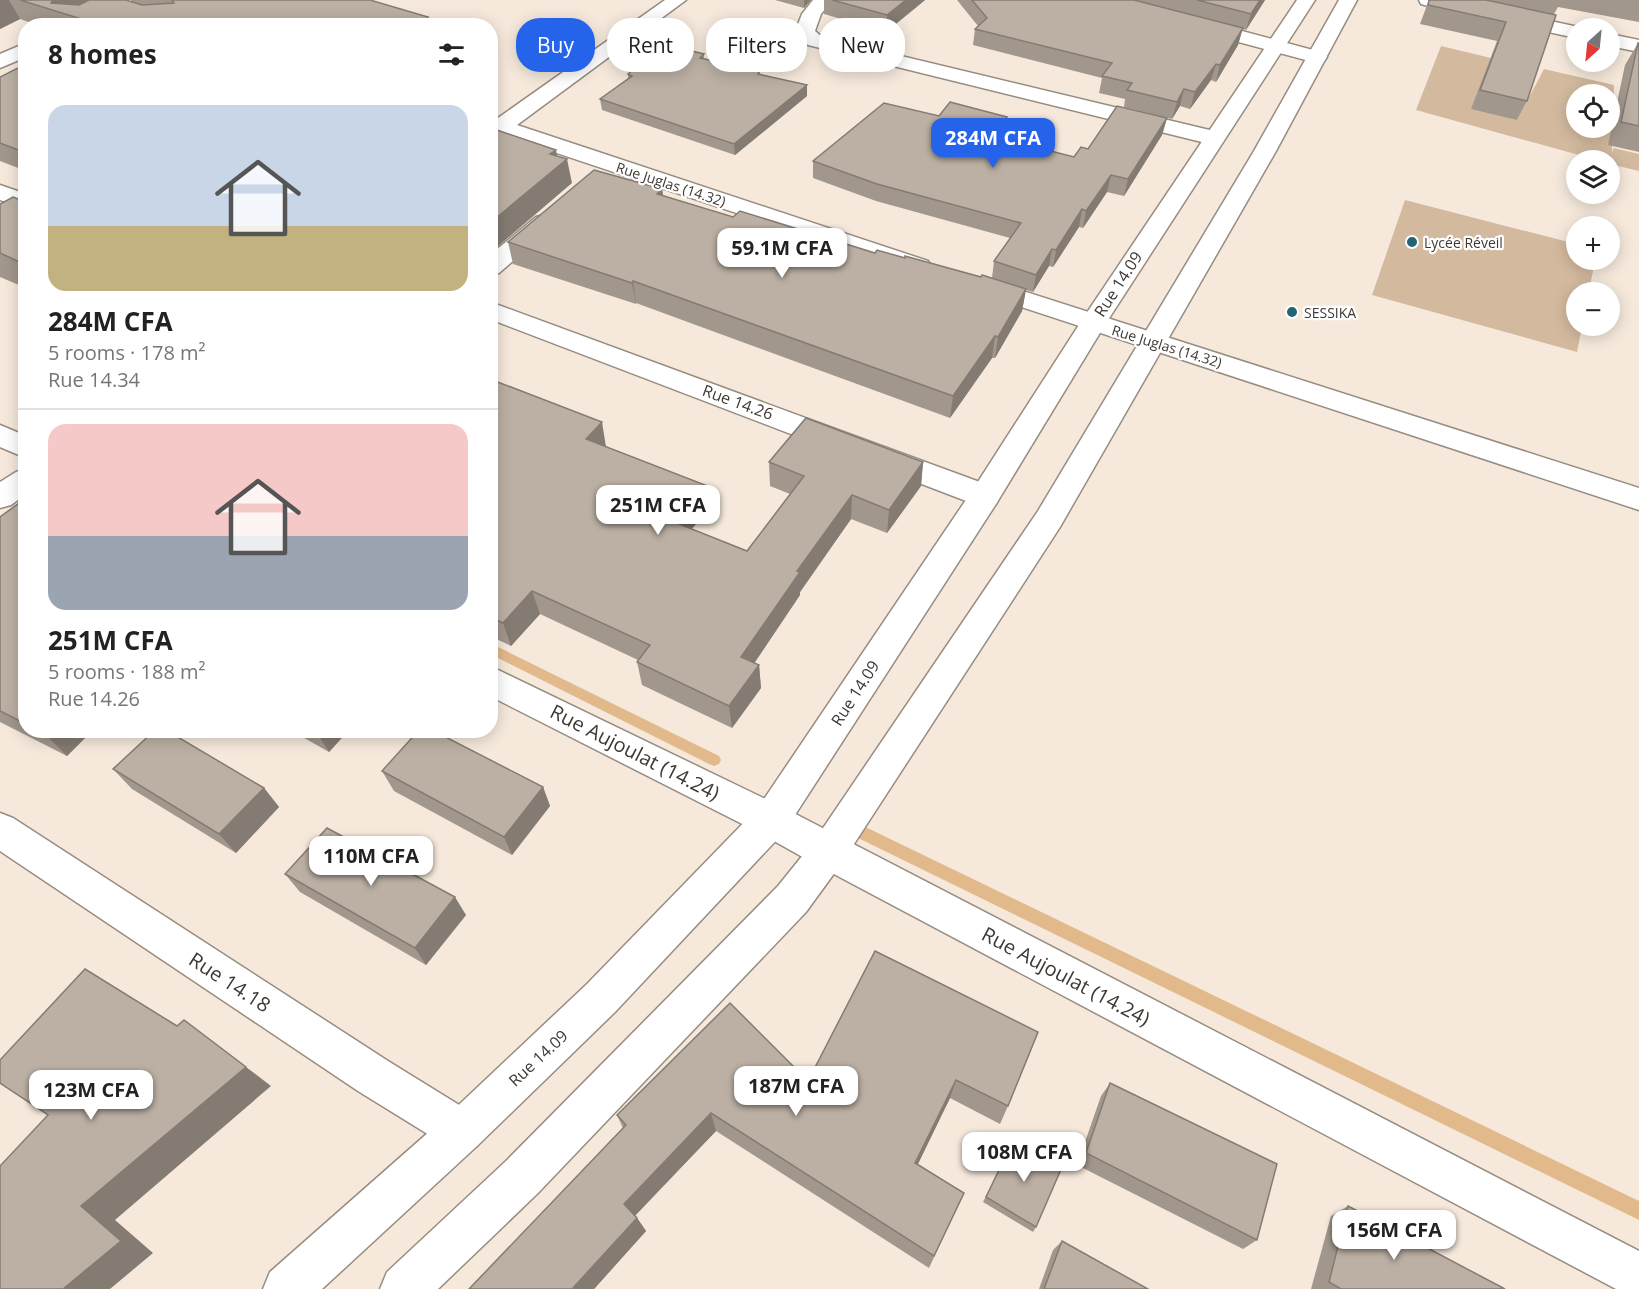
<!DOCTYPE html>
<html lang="en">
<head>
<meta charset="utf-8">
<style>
	:root { --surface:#fff; --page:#f2f2f2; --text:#222; --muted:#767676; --line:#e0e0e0; --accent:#2563eb }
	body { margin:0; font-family:"Open Sans",sans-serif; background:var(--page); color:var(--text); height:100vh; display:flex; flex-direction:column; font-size:22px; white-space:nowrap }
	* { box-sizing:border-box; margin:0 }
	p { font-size:20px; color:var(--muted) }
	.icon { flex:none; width:33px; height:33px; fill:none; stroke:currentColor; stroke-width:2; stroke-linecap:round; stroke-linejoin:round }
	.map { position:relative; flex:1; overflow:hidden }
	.drawer { position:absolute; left:18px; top:18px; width:480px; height:720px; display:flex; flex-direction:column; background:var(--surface); border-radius:24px; box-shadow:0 3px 15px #0003 }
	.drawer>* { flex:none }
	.top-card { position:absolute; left:516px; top:18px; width:570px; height:54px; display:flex; gap:12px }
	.needle { width:39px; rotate:207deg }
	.tools { position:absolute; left:1566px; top:18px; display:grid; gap:12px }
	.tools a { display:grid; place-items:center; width:54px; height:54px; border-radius:50%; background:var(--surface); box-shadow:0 3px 15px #0003; font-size:30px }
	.price { position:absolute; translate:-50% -51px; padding:0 14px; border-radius:12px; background:#fff; color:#222; font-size:20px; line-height:39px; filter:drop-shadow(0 2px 3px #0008) }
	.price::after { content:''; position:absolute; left:50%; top:36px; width:18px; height:14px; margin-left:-9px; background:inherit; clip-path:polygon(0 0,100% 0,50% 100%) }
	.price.current { background:var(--accent); color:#fff }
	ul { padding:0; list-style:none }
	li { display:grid; align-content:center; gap:12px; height:318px; padding:0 30px }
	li+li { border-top:2px solid var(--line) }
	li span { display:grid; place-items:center; height:186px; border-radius:18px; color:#555 }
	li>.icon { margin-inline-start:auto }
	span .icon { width:108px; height:108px; fill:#fffc; stroke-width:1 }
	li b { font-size:26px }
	h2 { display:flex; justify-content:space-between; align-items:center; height:72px; padding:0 30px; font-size:26px }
	.pill { padding:0 21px; border-radius:24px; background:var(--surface); box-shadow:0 3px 15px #0003; font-size:21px; line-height:54px }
	.pill.current { background:var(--accent); color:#fff }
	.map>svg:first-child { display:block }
</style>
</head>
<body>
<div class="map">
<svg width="1639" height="1289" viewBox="0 0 1639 1289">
	<rect width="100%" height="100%" fill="#f6e9dc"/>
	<!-- green -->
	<g fill="#d3ba9f" fill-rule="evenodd">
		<path d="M1441,46L1491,58L1517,120L1544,69L1614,85L1612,152L1614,148L1639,154V171L1610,164V160H1597L1416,110ZM1576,94H1610V128H1576Z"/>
		<path d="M1405,200L1576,244V260H1595L1589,292H1576V326H1582L1577,352L1372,295Z"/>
	</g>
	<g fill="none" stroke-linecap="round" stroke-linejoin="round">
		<!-- stream -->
		<g fill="#e1b98b" fill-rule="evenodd">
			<path d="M490,643L719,756L721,760L719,764L714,766L709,764L490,654Z"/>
			<path d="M855,822L1639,1201V1220L850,834L847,829L850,824Z"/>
		</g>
		<!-- street casing -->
		<g stroke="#978c80" stroke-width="3">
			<g id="street">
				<path d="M665,0H686L517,125L928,261L931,266L928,271L919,273L910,271L503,135L490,140V117L498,118Z"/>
				<path d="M813,0H833L821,14L815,31L822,37L1222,133L1225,138L1222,143L1214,145L808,45L795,32L802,14Z"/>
				<path d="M1419,0H1454L1583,28H1576V38L1428,6L1421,4Z"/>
				<path d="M1197,19L1324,53L1327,57L1324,61L1317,63L1190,29L1187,25L1190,21Z"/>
				<path d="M1610,34L1639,40V52L1610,46Z"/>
				<path d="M26,43V57L0,68V54Z"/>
				<path d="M0,185L26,194V209L0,200Z"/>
				<path d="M544,215L552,217L556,222L552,227L499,273L490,275V255L536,217Z"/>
				<path d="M982,278L1639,488V510L973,291L969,286L973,281Z"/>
				<path d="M490,302L996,488L1000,496L996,504L985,507L974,504L490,319Z"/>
				<path d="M0,425L26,436V458L0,447Z"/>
				<path d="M26,469V494L11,505L0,508V482L16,472Z"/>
				<path d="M490,666L784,808L1639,1251V1289H1616L815,864L758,832L490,696Z"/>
				<path d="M0,813L13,818L388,1061L477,1116L484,1131L477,1146L462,1153L447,1146L358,1091L0,851Z"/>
			</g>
		</g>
		<!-- secondary casing -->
		<g stroke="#978c80" stroke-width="3">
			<g id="secondary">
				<path d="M1297,0H1315L1106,323L996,504L784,832L615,1012L477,1146L322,1289H263L270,1272L447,1116L587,984L758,808L974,488L1084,317Z"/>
				<path d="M1339,0H1357L1276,151L1060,527L841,864L806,912L538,1193L438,1289H380L387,1272L506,1161L778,886L815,840L1038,511L1254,151Z"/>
			</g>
		</g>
		<!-- street -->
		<use href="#street" fill="#fff" fill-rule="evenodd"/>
		<!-- secondary -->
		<use href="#secondary" fill="#fff" fill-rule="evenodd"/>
	</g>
	<!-- wall -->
	<g fill="#a2978d">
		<path d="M0,0H88L131,2V0H370L430,26H40L20,19L0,29Z"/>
		<path d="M775,0H811L804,8Z"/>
		<path d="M824,0H925L886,32L824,14Z"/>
		<path d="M957,0H1265L1246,30L1242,29L1238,45L1216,82L1211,80L1190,109L1180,106L1172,119L1124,107L1125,99L1099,93L1102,78L973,45L975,29L978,26Z"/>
		<path d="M1429,0H1639V22L1558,7L1554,14L1527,101L1517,120L1471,109L1497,41L1420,24Z"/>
		<path d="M1638,43H1639V152L1608,145L1625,65Z"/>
		<path d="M704,54V59L760,74L807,85V96L735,155L602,110L600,99L628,79V74Z"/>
		<path d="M26,64V171L0,161V77Z"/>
		<path d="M1167,118L1162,135L1124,196L1107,192L1083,228L1079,227L1053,267L1049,266L1033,292L1026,290L1022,311L995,358H992L950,418L636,303V304L513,264L508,242L662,189L663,195L733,217L875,253L905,258L981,277L992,278L994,261L1010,238L876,201L813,178V161L1005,133L1001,138L1074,157L1088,149Z"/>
		<path d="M26,202V288L0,277V204Z"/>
		<path d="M490,379L606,447L708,509L692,529L747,551L790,494L770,486L769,462H923L921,486L887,533L851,519L800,592V595L754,663L759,665L761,688L732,728L642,685L637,662L638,660L540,614L511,646L490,636Z"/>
		<path d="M26,498V730H93L67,756L0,722V517Z"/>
		<path d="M290,730H349L329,752Z"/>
		<path d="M113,769L264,788L279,807L236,853L132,789Z"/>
		<path d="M382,771L543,787L550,806L512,855L394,791Z"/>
		<path d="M285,874L466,915L426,965L300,892Z"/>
		<path d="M875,951L1008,1106L1000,1124L950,1098L918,1164L964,1193L929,1268L716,1131L635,1215L646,1231L594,1289H469L623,1128L617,1115L808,1081Z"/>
		<path d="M1110,1083L1257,1240L1243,1249L1077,1165L1101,1096Z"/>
		<path d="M1014,1139L1036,1227L1033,1232L983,1202Z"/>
		<path d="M1348,1206L1505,1289H1311L1331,1216Z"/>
		<path d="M1062,1241L1148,1289H1039L1053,1250Z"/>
	</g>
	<!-- shaded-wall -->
	<g fill="#847b73">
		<path d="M0,0H9L20,19L0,29Z"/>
		<path d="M53,0H88L91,7L51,3Z"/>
		<path d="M804,0H811L804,8Z"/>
		<path d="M906,0H925L886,32L887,15Z"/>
		<path d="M1260,0H1265L1246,30L1251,14Z"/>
		<path d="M428,17L430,26H415Z"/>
		<path d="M1243,28L1238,45L1216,82L1220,65Z"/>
		<path d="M1216,64L1211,80L1190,109L1195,92Z"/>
		<path d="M807,85V96L735,155L734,144Z"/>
		<path d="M1184,89L1180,106L1172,119L1177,102Z"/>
		<path d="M1007,117L1005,133L990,153L992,136Z"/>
		<path d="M1167,118L1162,135L1124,196L1128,179Z"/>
		<path d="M556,150L559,166L567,159L572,183L490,253V223L550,154Z"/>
		<path d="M1111,175L1107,192L1083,228L1086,211Z"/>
		<path d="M662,189L665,210L657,194Z"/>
		<path d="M1082,209L1079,227L1053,267L1056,250Z"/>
		<path d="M1052,249L1049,266L1033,292L1036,275Z"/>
		<path d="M633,281L636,303V304L632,283Z"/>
		<path d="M1026,289L1022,311L995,358L998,337Z"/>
		<path d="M995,336L992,358L950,418L953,396Z"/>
		<path d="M602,422L606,447L591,464L586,439Z"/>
		<path d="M923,462L921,486L887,533L889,510Z"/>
		<path d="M705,485L708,509L678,546L674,522Z"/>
		<path d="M852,495L851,519L800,592V595L743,680L741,657L797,571Z"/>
		<path d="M532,591L540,614L511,646L503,623Z"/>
		<path d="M759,665L761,688L732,728L729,706Z"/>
		<path d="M47,730H93L67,756L44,733Z"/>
		<path d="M315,730H349L329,752Z"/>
		<path d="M543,787L550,806L512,855L504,837Z"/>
		<path d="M264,788L279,807L236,853L219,834Z"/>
		<path d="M455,897L466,915L426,965L415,948Z"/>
		<path d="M246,1067L271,1086L115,1220L153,1253L110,1289H63L81,1206Z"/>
		<path d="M956,1080L950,1098L911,1178L915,1163Z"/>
		<path d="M711,1113L716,1131L633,1218L624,1204Z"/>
		<path d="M637,1218L646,1231L594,1289H572Z"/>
	</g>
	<!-- building -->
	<g fill="#bcb0a4" stroke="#847b73" stroke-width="1.5">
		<path d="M20,0H53L51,3L79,5L89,0H126L142,5L174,3L172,0H370L428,17L415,26H100L101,25Z"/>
		<path d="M832,0H906L887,15Z"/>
		<path d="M972,0H1134L1243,28L1220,65L1216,64L1195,92L1184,89L1177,102L1127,90L1132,83L1102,76L1112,63L975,29L987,18Z"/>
		<path d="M1197,0H1260L1251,14Z"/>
		<path d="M1429,0H1486L1556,15L1527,101L1480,90L1506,22L1428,5Z"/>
		<path d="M1638,43H1639V126L1621,122Z"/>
		<path d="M664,44L704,54L700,58L760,71L758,74L807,85L734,144L600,99L632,76L628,74Z"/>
		<path d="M26,64V153L0,143V77Z"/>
		<path d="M950,102L1007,117L992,136L1074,157L1081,147L1088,149L1117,106L1167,118L1128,179L1111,175L1086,211L1082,209L1056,250L1052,249L1036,275L994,261L1021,223L877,184L813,161L884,103L939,116Z"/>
		<path d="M494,129L556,150L550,154L567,159L490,223V132Z"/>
		<path d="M594,170L662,189L657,194L733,217L740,211L875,253L877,250L905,258V256L981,277L982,275L1026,289L998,337L995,336L953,396L633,281L632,283L508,242Z"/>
		<path d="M13,197L26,202V265L0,253V204Z"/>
		<path d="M490,379L602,422L586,439L705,485L674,522L747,551L804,476L769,462L806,418L923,462L889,510L852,495L797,571L800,572L741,657L759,665L729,706L637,662L650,645L532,591L503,623L490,617Z"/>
		<path d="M26,498V724L0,711V517Z"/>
		<path d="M155,730H166L264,788L219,834L113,769Z"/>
		<path d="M419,730H432L543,787L504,837L382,771Z"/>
		<path d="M327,828L455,897L415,948L285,874Z"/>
		<path d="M875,951L1038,1032L1008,1106L956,1080L915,1163L964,1193L934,1256L711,1113L624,1204L637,1218L572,1289H469L626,1125L617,1115L730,1003L808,1081Z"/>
		<path d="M85,969L177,1026L184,1020L246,1067L81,1206L121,1241L63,1289H0V1166L48,1115L0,1083V1060Z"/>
		<path d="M1110,1083L1277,1164L1257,1240L1086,1153Z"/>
		<path d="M1014,1139L1062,1167L1036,1227L986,1197Z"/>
		<path d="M1348,1206L1505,1289H1341L1329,1282Z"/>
		<path d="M1062,1241L1148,1289H1044Z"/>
	</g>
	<!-- markers -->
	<g fill="#226577" stroke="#fff" stroke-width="2">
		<circle cx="1412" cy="242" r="6"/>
		<circle cx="1292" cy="312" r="6"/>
	</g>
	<g text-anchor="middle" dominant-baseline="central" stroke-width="4.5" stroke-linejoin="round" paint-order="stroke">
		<!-- far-street labels -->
		<g font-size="14" fill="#3e3934" stroke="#fff">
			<text transform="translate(671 184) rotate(18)">Rue Juglas (14.32)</text>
			<text transform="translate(1167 346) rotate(17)">Rue Juglas (14.32)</text>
		</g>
		<!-- far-poi labels -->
		<g font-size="14" fill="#3e3934" stroke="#fff" text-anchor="start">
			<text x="1424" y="242">Lycée Réveil</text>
			<text x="1304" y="312">SESSIKA</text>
		</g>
		<!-- street labels -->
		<g font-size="16" fill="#3e3934" stroke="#fff">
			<text transform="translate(1118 284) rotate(-57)">Rue 14.09</text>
			<text transform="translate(738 402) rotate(20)">Rue 14.26</text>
			<text transform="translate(855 693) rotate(-57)">Rue 14.09</text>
			<text transform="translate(538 1058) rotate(-43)">Rue 14.09</text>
		</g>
		<!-- near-street labels -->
		<g font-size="20" fill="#3e3934" stroke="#fff">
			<text transform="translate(635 752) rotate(27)">Rue Aujoulat (14.24)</text>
			<text transform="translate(1066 976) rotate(28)">Rue Aujoulat (14.24)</text>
			<text transform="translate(230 982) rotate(33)">Rue 14.18</text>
		</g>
	</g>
</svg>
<div class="tools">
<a><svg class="needle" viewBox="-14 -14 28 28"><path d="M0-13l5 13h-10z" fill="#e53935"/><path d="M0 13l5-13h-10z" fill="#767676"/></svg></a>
<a><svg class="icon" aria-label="locate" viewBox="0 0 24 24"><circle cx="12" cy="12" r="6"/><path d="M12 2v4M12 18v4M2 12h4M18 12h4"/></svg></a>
<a><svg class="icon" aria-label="layers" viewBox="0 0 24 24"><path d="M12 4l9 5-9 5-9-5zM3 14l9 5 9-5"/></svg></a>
<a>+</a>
<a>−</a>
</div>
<b class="price current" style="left:993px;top:169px">284M CFA</b>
<b class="price" style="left:782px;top:279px">59.1M CFA</b>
<b class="price" style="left:658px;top:536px">251M CFA</b>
<b class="price" style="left:371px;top:887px">110M CFA</b>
<b class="price" style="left:796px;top:1117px">187M CFA</b>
<b class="price" style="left:91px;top:1121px">123M CFA</b>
<b class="price" style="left:1024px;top:1183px">108M CFA</b>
<b class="price" style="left:1394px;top:1261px">156M CFA</b>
<div class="top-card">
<a class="pill current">Buy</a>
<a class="pill">Rent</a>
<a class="pill">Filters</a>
<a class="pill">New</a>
</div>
<section class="drawer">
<h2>8 homes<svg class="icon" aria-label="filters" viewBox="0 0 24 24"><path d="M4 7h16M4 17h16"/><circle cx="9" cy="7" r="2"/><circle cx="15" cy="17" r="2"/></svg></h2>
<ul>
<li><span style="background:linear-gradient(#c9d6e8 65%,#c2b280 0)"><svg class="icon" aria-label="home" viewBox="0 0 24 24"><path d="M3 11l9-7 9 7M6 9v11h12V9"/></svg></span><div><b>284M CFA</b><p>5 rooms · 178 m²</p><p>Rue 14.34</p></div></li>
<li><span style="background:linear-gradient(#f6c9c9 60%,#9aa5b1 0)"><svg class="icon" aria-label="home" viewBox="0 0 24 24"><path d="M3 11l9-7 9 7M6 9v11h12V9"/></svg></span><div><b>251M CFA</b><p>5 rooms · 188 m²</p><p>Rue 14.26</p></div></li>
</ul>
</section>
</div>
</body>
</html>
